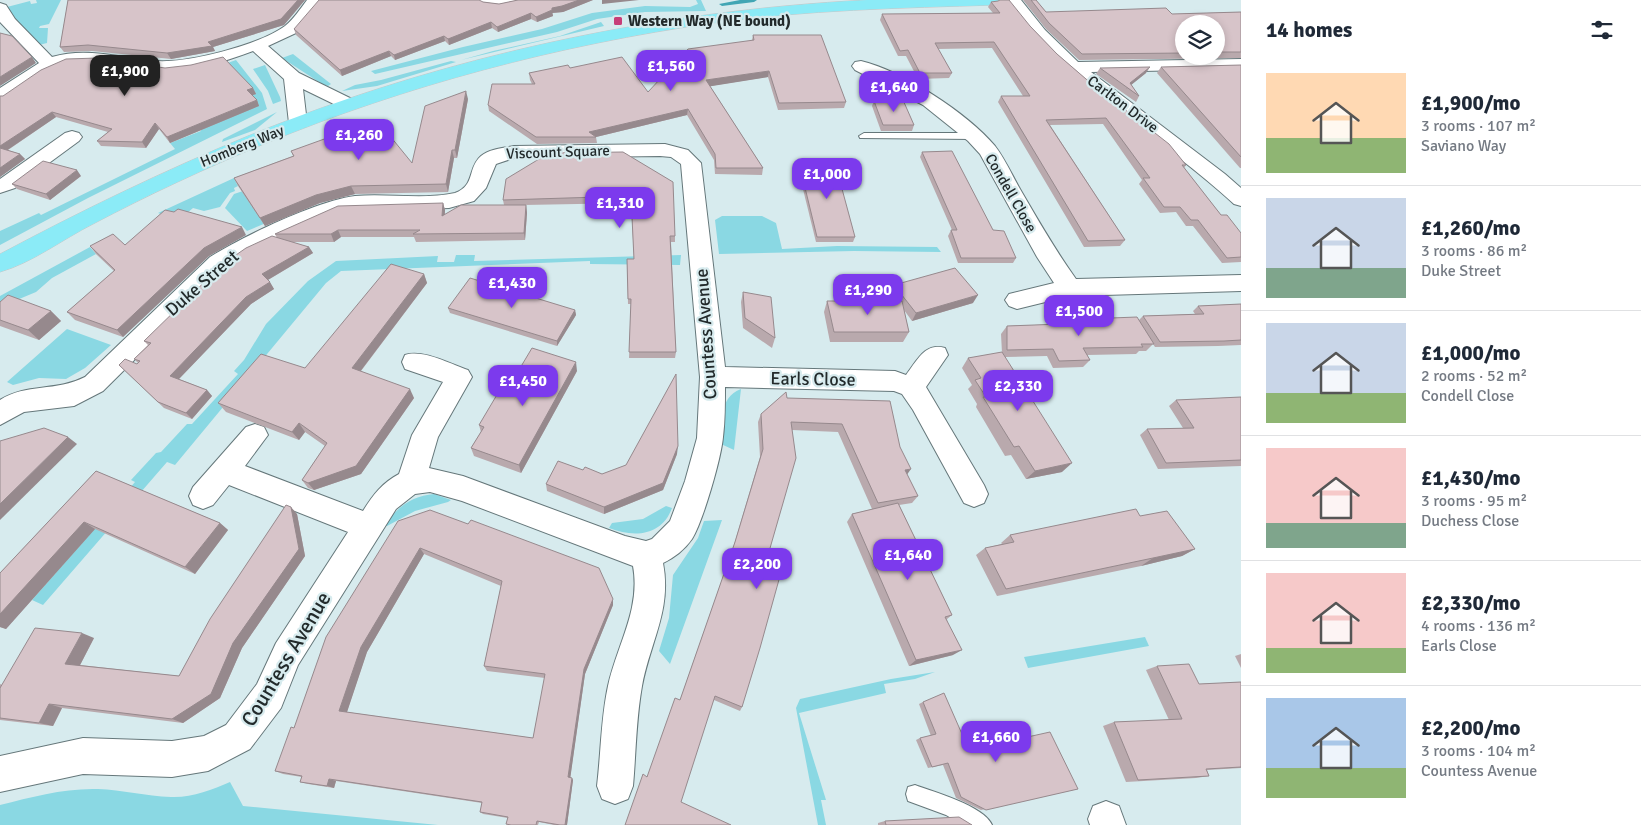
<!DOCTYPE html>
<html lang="en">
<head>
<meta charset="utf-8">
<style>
	:root { --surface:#fff; --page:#f6f6f7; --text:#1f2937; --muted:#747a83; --line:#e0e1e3; --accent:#7c3aed }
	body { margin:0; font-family:Signika,sans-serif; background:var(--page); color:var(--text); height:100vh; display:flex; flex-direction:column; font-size:19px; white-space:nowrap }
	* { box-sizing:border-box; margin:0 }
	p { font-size:16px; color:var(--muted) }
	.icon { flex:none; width:28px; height:28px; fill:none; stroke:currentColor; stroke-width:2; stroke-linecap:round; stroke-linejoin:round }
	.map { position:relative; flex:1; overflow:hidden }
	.sheet { display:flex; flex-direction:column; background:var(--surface); width:400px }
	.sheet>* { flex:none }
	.tools { position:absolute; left:1175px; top:15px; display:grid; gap:10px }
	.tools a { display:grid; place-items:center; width:50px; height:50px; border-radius:50%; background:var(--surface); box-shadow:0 2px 8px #0003; font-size:25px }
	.price { position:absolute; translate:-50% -42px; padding:0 11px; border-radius:10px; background:var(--accent); color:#fff; font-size:16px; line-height:32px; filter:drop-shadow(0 1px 2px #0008) }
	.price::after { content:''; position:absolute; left:50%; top:30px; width:15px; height:11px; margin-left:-8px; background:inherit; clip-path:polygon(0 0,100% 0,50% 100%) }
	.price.selected { background:#222; color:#fff }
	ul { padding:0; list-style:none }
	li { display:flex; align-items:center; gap:15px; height:125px; padding:0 25px }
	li+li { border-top:1px solid var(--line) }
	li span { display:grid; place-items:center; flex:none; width:140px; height:100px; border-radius:0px; color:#555 }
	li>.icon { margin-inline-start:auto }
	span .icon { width:60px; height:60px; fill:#fffc; stroke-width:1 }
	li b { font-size:21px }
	h2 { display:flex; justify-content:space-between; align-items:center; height:60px; padding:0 25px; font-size:21px }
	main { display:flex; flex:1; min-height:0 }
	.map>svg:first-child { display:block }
</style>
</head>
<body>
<main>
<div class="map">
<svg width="1241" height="825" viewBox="0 0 1241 825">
	<rect width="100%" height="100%" fill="#d7ebee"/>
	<!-- green -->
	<g fill="#8ad8e3">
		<path d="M36,0H61L49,24L40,26L39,28H48L47,43L39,45L30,34L14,21L7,7L30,1L31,4L37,3Z"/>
		<path d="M696,0H701L706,11L645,12L597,19L557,32L375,74L371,71L463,47L542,29L592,13L645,6L690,7L698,4Z"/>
		<path d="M601,22L604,26L461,60L493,51L560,36Z"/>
		<path d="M293,54L331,84L328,86L322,84L282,58Z"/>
		<path d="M236,60L262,93L267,109L88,198L0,245V231L39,213L41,215L175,149L170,143L201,131L196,74Z"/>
		<path d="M451,61L456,62L377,86L342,91L355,85L381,80Z"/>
		<path d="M265,65L280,97L281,101L273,104L268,91L253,69Z"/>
		<path d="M277,112L255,130L222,142L223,139Z"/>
		<path d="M234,178L238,186L234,188L235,191L230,193L220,207L204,211L193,208L179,220L158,213Z"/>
		<path d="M246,190L266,223L247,231L225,208L234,194Z"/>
		<path d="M722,216H762L776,223L782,249L837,246L937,247L941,252L854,251L719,254L715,220Z"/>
		<path d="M90,247L96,254L52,278L36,292L0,307V296Z"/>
		<path d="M456,255H475L474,261L681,255L680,265L590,264V261L341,271L326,283L175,465L167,462L43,605L32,600L135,482L131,480L156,453L161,452L187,424H192L238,374L234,371L244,360L266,324L308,281L336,261L438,256L437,262H454Z"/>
		<path d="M67,329L111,345L85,368L66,379L39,378L13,385L7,382Z"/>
		<path d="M741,389L734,450L721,444C723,422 718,398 741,389Z"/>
		<path d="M434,494L451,500L448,502L415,511L387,526L385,525C397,507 412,496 434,494Z"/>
		<path d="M666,506L672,508C662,536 634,538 609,528L612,523L643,519Z"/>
		<path d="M722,520L670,664L659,651L669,618L673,575L698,538L704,521Z"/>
		<path d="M1145,637L1149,646L1028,668L1024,657Z"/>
		<path d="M935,672L915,679L884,684L886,693L799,713L826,800H821L826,825H818L796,708L800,699L891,679Z"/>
		<path d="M230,782L243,806L438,825H0V805C32,797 64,788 98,789C122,790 146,796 171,797C191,798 212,790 230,782Z"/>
	</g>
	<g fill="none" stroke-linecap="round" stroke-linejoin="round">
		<!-- stream -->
		<path fill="#41a6b4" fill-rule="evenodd" d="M740,0H757L754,2L722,6L719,4Z"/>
		<!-- lane casing -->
		<g stroke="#65777a" stroke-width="2">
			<g id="lane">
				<path d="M864,133H974L979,136L974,139L860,138L859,136Z"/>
				<path d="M915,785C934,792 984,806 992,825H963L946,815L908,801L906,794L908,787Z"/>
			</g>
		</g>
		<!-- street casing -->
		<g stroke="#65777a" stroke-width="2">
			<g id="street">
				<path d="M307,0H323L296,33L268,46L299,73L354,100L357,104L354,108H342L303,89L307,123L305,127H291L289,123L284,79L253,51C223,62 189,74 156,71C128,69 97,56 69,63C46,68 26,87 6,100L0,101V88L39,63L0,22V3L6,5L15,19L52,57C89,46 121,59 157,61C189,63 259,45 285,26C294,19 300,9 307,0Z"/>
				<path d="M474,0H525C517,10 482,11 474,0Z"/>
				<path d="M1005,0H1021L1045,30L1078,62L1241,59V69L1091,72L1225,174L1241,188V206L1234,204C1159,134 1064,85 1005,0Z"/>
				<path d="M861,61C903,71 967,113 995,146C1005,159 1012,175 1020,189C1038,220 1055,250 1076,279L1241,275V291L1070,296L1017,309L1009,306L1005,300L1009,294L1054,283L1037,257L980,154L968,141L923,105L855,70L852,66L855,62Z"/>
				<path d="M72,131L79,133L82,137L79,141L15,188L0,193V179L65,133Z"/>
				<path d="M665,144L688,150L701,163L725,367L895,371L906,375C917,361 925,342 945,348L948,355L926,387L984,485L988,494L984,503L974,507L964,503L913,410L902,394L894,391L725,387C725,404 725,421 723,437C721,459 703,521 692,539C685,549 674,558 663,563C672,610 650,642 642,686C636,719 636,753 633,786L628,799L615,804L602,799L597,786C601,753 601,718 608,686C617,645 641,609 633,566L462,501L430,492L415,494L396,509L298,665L281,708L250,749L208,771L172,777L83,774L0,792V756L83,738L172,741L204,736L226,725L257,684L276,643L348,532L229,485L213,505L203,509L193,505L189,496L193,487L246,427L255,424L264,427L268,435L245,466L363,511C373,495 382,483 399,474L412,435L443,382L405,369L402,362L405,355C423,349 450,364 468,370L472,377L438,437L429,468L463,476L625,536L646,541L652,539L670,521L685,481L697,438L700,377L681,164L671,157L660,156L514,158L496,164L486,188L474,201L449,208L341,212L249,253L226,269L103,391L74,406L24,412L0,425V400C26,383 56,392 85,377L210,257C244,236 316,201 355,196C387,193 423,200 455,193C476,185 467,168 481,156C489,149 503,148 514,146Z"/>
				<path d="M1106,801L1119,806L1126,825H1090L1088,819L1093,806Z"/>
			</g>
		</g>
		<!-- primary casing -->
		<g stroke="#c6c8c8" stroke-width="1">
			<path id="primary" d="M867,0H1003L995,5C901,8 806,10 713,23C559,45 407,85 264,144C206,168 148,195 93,224C63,239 32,263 0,272V254C81,211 163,171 248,136C445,56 655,11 867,0Z"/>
		</g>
		<!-- lane -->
		<use href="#lane" fill="#fff" fill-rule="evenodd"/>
		<!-- street -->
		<use href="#street" fill="#fff" fill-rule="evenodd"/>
		<!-- primary -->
		<use href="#primary" fill="#8bebf7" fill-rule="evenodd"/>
	</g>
	<!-- wall -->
	<g fill="#b9a9ad" fill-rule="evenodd">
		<path d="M68,0H305L284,25L213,47L215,51L171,59L92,51L64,52L60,47Z"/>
		<path d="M518,0H593L563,12L552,13L553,16L537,22L531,19L498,32L492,28L449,45L445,41L395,60L391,56L342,76L296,35L294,29L483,2L499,4Z"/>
		<path d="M1023,0H1036L1046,12L1172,14L1241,12V58L1079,60L1046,29ZM1184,24H1216V56H1184Z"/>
		<path d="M991,2L1030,26L1057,54L1086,79L1186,165L1184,168L1221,215L1241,233V262L1222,263L1193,226H1186L1176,212L1160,213L1139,184L1142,180L1103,124L1050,125L1125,240L1120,246L1084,247L998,102L1001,96H1023L992,48L938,49L952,73L949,78L918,79L906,56H898L880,20L882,14L993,13L988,7Z"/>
		<path d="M753,35L846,102L844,108L778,110L768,77L710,86L763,168L762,175L715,174L714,160L687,115L596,137L597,143L537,144L489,111L488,105L532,84L530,80L529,73L570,68L648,92L752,40Z"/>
		<path d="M1241,65V168H1240L1157,73L1161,67Z"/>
		<path d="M1100,68L1146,73L1131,85L1139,96L1136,102L1096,74Z"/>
		<path d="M253,88L256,94L252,95L257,100L259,106L170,143L159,129L146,148L101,146L97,141L108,132L56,117L8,150L20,154L25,159L0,177V96Z"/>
		<path d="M468,99L457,158H454L448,192L355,194L320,203L265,226L238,186L234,178L293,156L291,151L412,163Z"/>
		<path d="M874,101L914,125L912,131H881L872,106Z"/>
		<path d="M623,152L675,236V242H671L676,352L675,358H629L631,304H628L627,259H634L631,203L524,205H526L527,213L525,240L416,242L414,237H341L334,242H292L309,247L313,253L268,280L274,289L251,304L179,379L207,390L212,396L192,419L164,408L119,365L137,364L138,363L134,359L148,345L144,341L277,238L275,234L443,203L445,210V215L504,205L503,200Z"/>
		<path d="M922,152L1016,258L1013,263H958L948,236L951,230H952L920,157Z"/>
		<path d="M799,163L855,237L853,242H816L798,169Z"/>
		<path d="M81,176L50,200L17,189L12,184Z"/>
		<path d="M246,235L209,256L123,337L75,320L67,312L114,271L96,254L90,246L125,245Z"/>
		<path d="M424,274L427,283L361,371L414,398L361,474L314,490L308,488L302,480L325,446L305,432L299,440L226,412L218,403L305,368Z"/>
		<path d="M894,285L973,303L912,321L904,310L909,332L903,342H830L824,312L827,301H897L890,293Z"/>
		<path d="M743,292L775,338L772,348L743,328L741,302Z"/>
		<path d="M0,302L51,311L61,321L39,340L0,326Z"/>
		<path d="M1241,304V345L1218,346L1155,347L1153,344L1146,351H1139L1136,354L1087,355L1090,360L1083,367L1053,368L1047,356L1005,357L1062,472L1026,479L1011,455L1005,456L976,407L977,404L968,389L972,385L962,368L968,358L1002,353L1001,334L1007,326L1082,323L1085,319L1139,320L1143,316L1195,314L1193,311L1198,306Z"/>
		<path d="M448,308L575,310L576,315L557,346L450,313Z"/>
		<path d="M577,371L521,473L474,456L471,448L481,432L479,425L504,395Z"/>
		<path d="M1241,397V466L1158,469L1140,435L1147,429L1183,428L1169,406L1176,400Z"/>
		<path d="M787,398L900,447L907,475L918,496L912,503L899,505L952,615L947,619L953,655L909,666L847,522L852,514L872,509L838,432L792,430L764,569L742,707L740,711L714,700L625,825L647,777L680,700L733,548L760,457L758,422L761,414Z"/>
		<path d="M677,454L663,490L604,514L547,491L546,484L583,470L602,474Z"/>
		<path d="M96,471L220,523L228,530L195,574L95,529L6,629L0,627V573Z"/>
		<path d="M297,514L305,556L242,648L220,698L183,723L62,708L53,726L0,720V684L2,685L94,638L80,665L179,676Z"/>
		<path d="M1140,516L1195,549L1182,556L1141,566L997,596L976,555L985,548L1002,544L1001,543L1010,535Z"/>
		<path d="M398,521L613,605L585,674L570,778L573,780L567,825H554L539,822L538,825H508L506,824L508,818L483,814L480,812L482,803L336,781L334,788L308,784L300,782L302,777L283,774L275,771L294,728ZM424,554L501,586L484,666L487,671L545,678L533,738L347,712L367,652Z"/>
		<path d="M1241,654V668L1235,656Z"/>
		<path d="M1157,666L1199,684L1241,682V768L1207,770L1209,776L1196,778L1126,782L1103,726L1114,722L1169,720L1146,670Z"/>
		<path d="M923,702L969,750L1078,789L981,810L956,798L943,765L928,768L916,740L920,738L931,736L919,704Z"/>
		<path d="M885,821L972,825H878V823Z"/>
	</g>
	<!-- shaded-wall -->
	<g fill="#96898d">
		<path d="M298,0H305L284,25L213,47L215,51L171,59L167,53L208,42Z"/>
		<path d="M579,0H593L563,12L552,13V8Z"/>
		<path d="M602,0H639L602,4Z"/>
		<path d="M552,10L553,16L537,22L536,17Z"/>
		<path d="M531,13V19L498,32L497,27Z"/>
		<path d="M491,22L492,28L449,45L448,39Z"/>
		<path d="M444,36L445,41L395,60L394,55Z"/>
		<path d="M389,51L391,56L342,76L340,70Z"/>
		<path d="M32,57L36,63L0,86V77Z"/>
		<path d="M1150,67L1146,73L1126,89L1130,83Z"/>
		<path d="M769,71L768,77L706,87V80Z"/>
		<path d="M253,88L256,94L250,96L247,90Z"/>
		<path d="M466,91L468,99L457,158L455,150Z"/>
		<path d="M257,100L259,106L170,143L167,137Z"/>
		<path d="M688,109L687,115L596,137L589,132Z"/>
		<path d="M52,112L56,117L3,153L0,149V146Z"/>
		<path d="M155,123L159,129L146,148L142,142Z"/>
		<path d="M452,150L454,158L448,192L446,184Z"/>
		<path d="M20,154L25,159L0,177V168Z"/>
		<path d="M77,170L81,176L50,200L46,194Z"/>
		<path d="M351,186L355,194L320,203L265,226L260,218L316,195Z"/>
		<path d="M443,203L445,210L444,224L442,216Z"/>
		<path d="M526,205L527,213L525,240L524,233Z"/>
		<path d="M242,227L246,235L209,256L123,337L117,330L204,248Z"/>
		<path d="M338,230L341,237L334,242L331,234Z"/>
		<path d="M309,247L313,253L266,281L262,274Z"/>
		<path d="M424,274L427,283L356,377L352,368Z"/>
		<path d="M270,282L274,289L251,304L176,382L170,376L246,297Z"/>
		<path d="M978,295L973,303L912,321L916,313Z"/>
		<path d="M575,310L576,315L557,346V341Z"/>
		<path d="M51,311L61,321L39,340L28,330Z"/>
		<path d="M576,362L577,371L521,473L519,465Z"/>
		<path d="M410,389L414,398L361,474L314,490L308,483Z"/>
		<path d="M207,390L212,396L192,419L186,413Z"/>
		<path d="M299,423L305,432L299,440L292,432Z"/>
		<path d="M68,437L77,444L0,520V504Z"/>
		<path d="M678,446L677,454L663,490L604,514V507Z"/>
		<path d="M1072,463L1062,472L1026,479L1035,471Z"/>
		<path d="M911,469L906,476L905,470Z"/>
		<path d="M291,507L297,514L305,556L242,648L220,698L183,723L172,719Z"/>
		<path d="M84,522L95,529L6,629L0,627V614Z"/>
		<path d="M220,523L228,530L195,574L185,567Z"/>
		<path d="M420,548L424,554L367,652L346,715L339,711L361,647Z"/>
		<path d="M1195,549L1182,556L1141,566L1153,558Z"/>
		<path d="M613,599V605L585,674L570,780L568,777L584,669Z"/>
		<path d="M82,633L94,638L78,669L65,664Z"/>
		<path d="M962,650L953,655L909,666L916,660Z"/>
		<path d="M49,704L62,708L53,726L39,723Z"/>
		<path d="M572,778L573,780L567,825H565Z"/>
		<path d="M329,779L336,781L334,788L327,786Z"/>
	</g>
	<!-- building -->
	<g fill="#d7c4c9" stroke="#96898d" fill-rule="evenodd">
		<path d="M68,0H298L281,19L208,42L212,46L167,53L88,45L60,47Z"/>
		<path d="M319,0H479L483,2L499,4L518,0H579L562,6L552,8V10L536,17L531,13L497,27L491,22L448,39L444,36L394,55L389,51L340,70L294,29Z"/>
		<path d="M1000,0H1009L1030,26L1057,54L1086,79L1169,144L1186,165H1182L1221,215H1227L1241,233V257L1227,258L1198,220H1191L1180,207H1164L1143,178H1150L1106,118L1046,120L1125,240L1088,241L1001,96H1030L994,42L935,43L952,73H920L908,50L900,51L882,14L1000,13L991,2L998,1Z"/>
		<path d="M1031,0H1036L1046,12L1166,8L1172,14L1241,12V52H1216V24H1184V53L1082,54L1049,23Z"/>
		<path d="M0,33L12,36L32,57L0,77Z"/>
		<path d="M753,35H821L846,102L779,103L769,71L706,80L763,168H716L715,154L688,109L589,132L596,137H536L488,105L492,84H535L529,73L568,65L570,68L622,57L648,92L688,49L754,40Z"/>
		<path d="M223,57L253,88L247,90L257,100L167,137L155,123L142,142L97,141L112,129L52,112L0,146V96H3L41,70L66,59L98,58L165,68L191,65Z"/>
		<path d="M1241,65V157L1161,67Z"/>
		<path d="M1150,67L1130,83L1139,96L1100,68Z"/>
		<path d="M466,91L455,150H452L446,184L351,186L316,195L260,218L234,178L294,156L291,151L377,120L412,163L425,106Z"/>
		<path d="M903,100L914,125H883L874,101Z"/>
		<path d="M0,148L20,154L0,168Z"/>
		<path d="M952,151L993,230L1004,231L1016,258H961L951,230H957L922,152Z"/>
		<path d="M623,152L673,182L675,236H670L676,352H629L631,299H628L627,259H634L631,196L503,200L506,179L549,153Z"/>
		<path d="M43,161L77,170L46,194L12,184Z"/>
		<path d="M799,163H835L855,237H817Z"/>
		<path d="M443,203L442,216L461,205H526L524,233L413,234L420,230H338L331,234H275L338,206Z"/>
		<path d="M178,209L242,227L204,248L117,330L67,312L115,270L90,246L113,234L125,245L165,210L174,212Z"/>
		<path d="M272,236L309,247L262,274L270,282L246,297L170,376L207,390L186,413L158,402L119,365L125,359L137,364L140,361L134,359L151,343L144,341L223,264L246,248Z"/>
		<path d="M391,264L424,274L352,368L410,389L356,466L308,483L302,480L327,443L299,423L292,432L218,403L261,354L305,368Z"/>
		<path d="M955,268L978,295L916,313L894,285Z"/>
		<path d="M470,278L575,310L557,341L448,308Z"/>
		<path d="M743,292L771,297L775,338L745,318Z"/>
		<path d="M8,295L51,311L28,330L0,320V302Z"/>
		<path d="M827,301H902L909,332H834Z"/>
		<path d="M1241,304V340L1224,341L1160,342L1143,316L1204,314L1198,306Z"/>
		<path d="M1137,317L1154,344H1141L1143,347L1083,348L1090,360L1059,361L1053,349L1007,350V326L1088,323L1085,319Z"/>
		<path d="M532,348L576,362L519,465L471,448L484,427L479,425L498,393L504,395Z"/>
		<path d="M1002,352L1072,463L1035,471L1019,446L1014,447L983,397H986L975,380L981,378L968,358Z"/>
		<path d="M676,374L678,446L663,483L604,507L546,484L558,461L583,470L585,467L602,474L626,465Z"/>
		<path d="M786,392L787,398L890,401L900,447L911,469L905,470L918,496L878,503L842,424L791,422L796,458L764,569L780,576L760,648L742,707L715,696L681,802L731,825H625L643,774L647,777L675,698L680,700L735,542L763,449L761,414Z"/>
		<path d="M1241,397V460L1166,463L1147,429L1194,428L1176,400Z"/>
		<path d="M44,428L68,437L0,504V441Z"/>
		<path d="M96,471L220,523L185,567L84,522L0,614V573Z"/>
		<path d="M898,503L952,615L945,617L962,650L916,660L852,514Z"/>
		<path d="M286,505L291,507L299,549L233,643L211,694L172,719L49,704L39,723L0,718V688L35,628L82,633L65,664L179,676L210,619Z"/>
		<path d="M1136,509L1140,516L1167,511L1195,549L1153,558L1006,589L985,548L1014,542L1010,535Z"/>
		<path d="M430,510L468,524L471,520L599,568L613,599L584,669L568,777L572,778L565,825H560L537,821L536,825H511L506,824L508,817L480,812L482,802L329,779L327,786L300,782L302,776L275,771L291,727L294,728L326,637L398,521ZM420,548L502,581L484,666L545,674L533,738L339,711L361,647Z"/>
		<path d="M1189,664L1199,684L1241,682V767L1206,769L1209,776L1138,780L1114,722L1182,719L1157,666Z"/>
		<path d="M944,693L969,750L1050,732L1078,789L986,810L961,797L948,763L932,767L920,738L936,734L923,702Z"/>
		<path d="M959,817L972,825H886L885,821Z"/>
	</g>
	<!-- markers -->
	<rect fill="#c73e78" stroke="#d7ebee" stroke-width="2" x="613" y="16" width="10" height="10" rx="2.5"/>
	<g text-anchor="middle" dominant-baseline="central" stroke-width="4.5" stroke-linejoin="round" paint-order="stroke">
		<!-- far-poi labels -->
		<g font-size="15" font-weight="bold" fill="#222a2b" stroke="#d7ebee" text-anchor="start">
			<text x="628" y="21">Western Way (NE bound)</text>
		</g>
		<!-- far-street labels -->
		<g font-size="15" fill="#222a2b" stroke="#d7ebee">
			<text transform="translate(1123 104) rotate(37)">Carlton Drive</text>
			<text transform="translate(242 146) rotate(-22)">Homberg Way</text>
			<text transform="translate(558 152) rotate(-2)">Viscount Square</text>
			<text transform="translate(1011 193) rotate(60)">Condell Close</text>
		</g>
		<!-- street labels -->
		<g font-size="18" fill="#222a2b" stroke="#d7ebee">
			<text transform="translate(202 283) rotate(-41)">Duke Street</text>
			<text transform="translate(706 334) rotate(-94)">Countess Avenue</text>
			<text transform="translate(813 379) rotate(1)">Earls Close</text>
		</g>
		<!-- near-street labels -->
		<g font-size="21" fill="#222a2b" stroke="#d7ebee">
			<text transform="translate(286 659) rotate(-59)">Countess Avenue</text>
		</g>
	</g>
</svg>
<div class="tools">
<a><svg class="icon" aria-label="layers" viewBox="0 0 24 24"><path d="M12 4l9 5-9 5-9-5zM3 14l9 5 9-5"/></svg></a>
</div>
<b class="price" style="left:671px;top:92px">£1,560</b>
<b class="price selected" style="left:125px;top:97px">£1,900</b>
<b class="price" style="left:894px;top:113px">£1,640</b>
<b class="price" style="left:359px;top:161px">£1,260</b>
<b class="price" style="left:827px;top:200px">£1,000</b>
<b class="price" style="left:620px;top:229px">£1,310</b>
<b class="price" style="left:512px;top:309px">£1,430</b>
<b class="price" style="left:868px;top:316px">£1,290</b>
<b class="price" style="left:1079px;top:337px">£1,500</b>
<b class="price" style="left:523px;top:407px">£1,450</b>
<b class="price" style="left:1018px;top:412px">£2,330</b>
<b class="price" style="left:908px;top:581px">£1,640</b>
<b class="price" style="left:757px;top:590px">£2,200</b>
<b class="price" style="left:996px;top:763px">£1,660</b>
</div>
<section class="sheet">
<h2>14 homes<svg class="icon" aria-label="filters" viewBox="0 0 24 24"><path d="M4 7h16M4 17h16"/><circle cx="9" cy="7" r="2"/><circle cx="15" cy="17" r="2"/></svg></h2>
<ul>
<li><span style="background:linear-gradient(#ffd9b3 65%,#8fb573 0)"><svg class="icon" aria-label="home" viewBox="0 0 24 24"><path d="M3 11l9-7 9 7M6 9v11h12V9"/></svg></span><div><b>£1,900/mo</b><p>3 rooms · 107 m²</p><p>Saviano Way</p></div></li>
<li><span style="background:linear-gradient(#c9d6e8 70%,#7fa58c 0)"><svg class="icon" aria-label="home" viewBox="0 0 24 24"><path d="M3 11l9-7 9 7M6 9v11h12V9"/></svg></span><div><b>£1,260/mo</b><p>3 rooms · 86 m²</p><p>Duke Street</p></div></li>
<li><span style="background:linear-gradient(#c9d6e8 70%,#8fb573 0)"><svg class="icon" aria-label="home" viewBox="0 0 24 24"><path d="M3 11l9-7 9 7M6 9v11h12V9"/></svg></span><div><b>£1,000/mo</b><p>2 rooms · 52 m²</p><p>Condell Close</p></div></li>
<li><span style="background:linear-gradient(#f6c9c9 75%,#7fa58c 0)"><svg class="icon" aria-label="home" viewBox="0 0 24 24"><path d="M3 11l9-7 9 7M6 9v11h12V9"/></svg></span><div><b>£1,430/mo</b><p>3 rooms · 95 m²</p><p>Duchess Close</p></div></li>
<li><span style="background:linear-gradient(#f6c9c9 75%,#8fb573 0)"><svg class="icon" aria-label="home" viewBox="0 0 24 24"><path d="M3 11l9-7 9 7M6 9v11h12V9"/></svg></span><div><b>£2,330/mo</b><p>4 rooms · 136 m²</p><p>Earls Close</p></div></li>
<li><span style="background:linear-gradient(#a9c7e8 70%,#8fb573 0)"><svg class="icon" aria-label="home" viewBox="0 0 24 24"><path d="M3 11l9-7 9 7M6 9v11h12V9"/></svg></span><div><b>£2,200/mo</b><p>3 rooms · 104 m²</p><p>Countess Avenue</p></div></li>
</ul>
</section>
</main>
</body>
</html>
